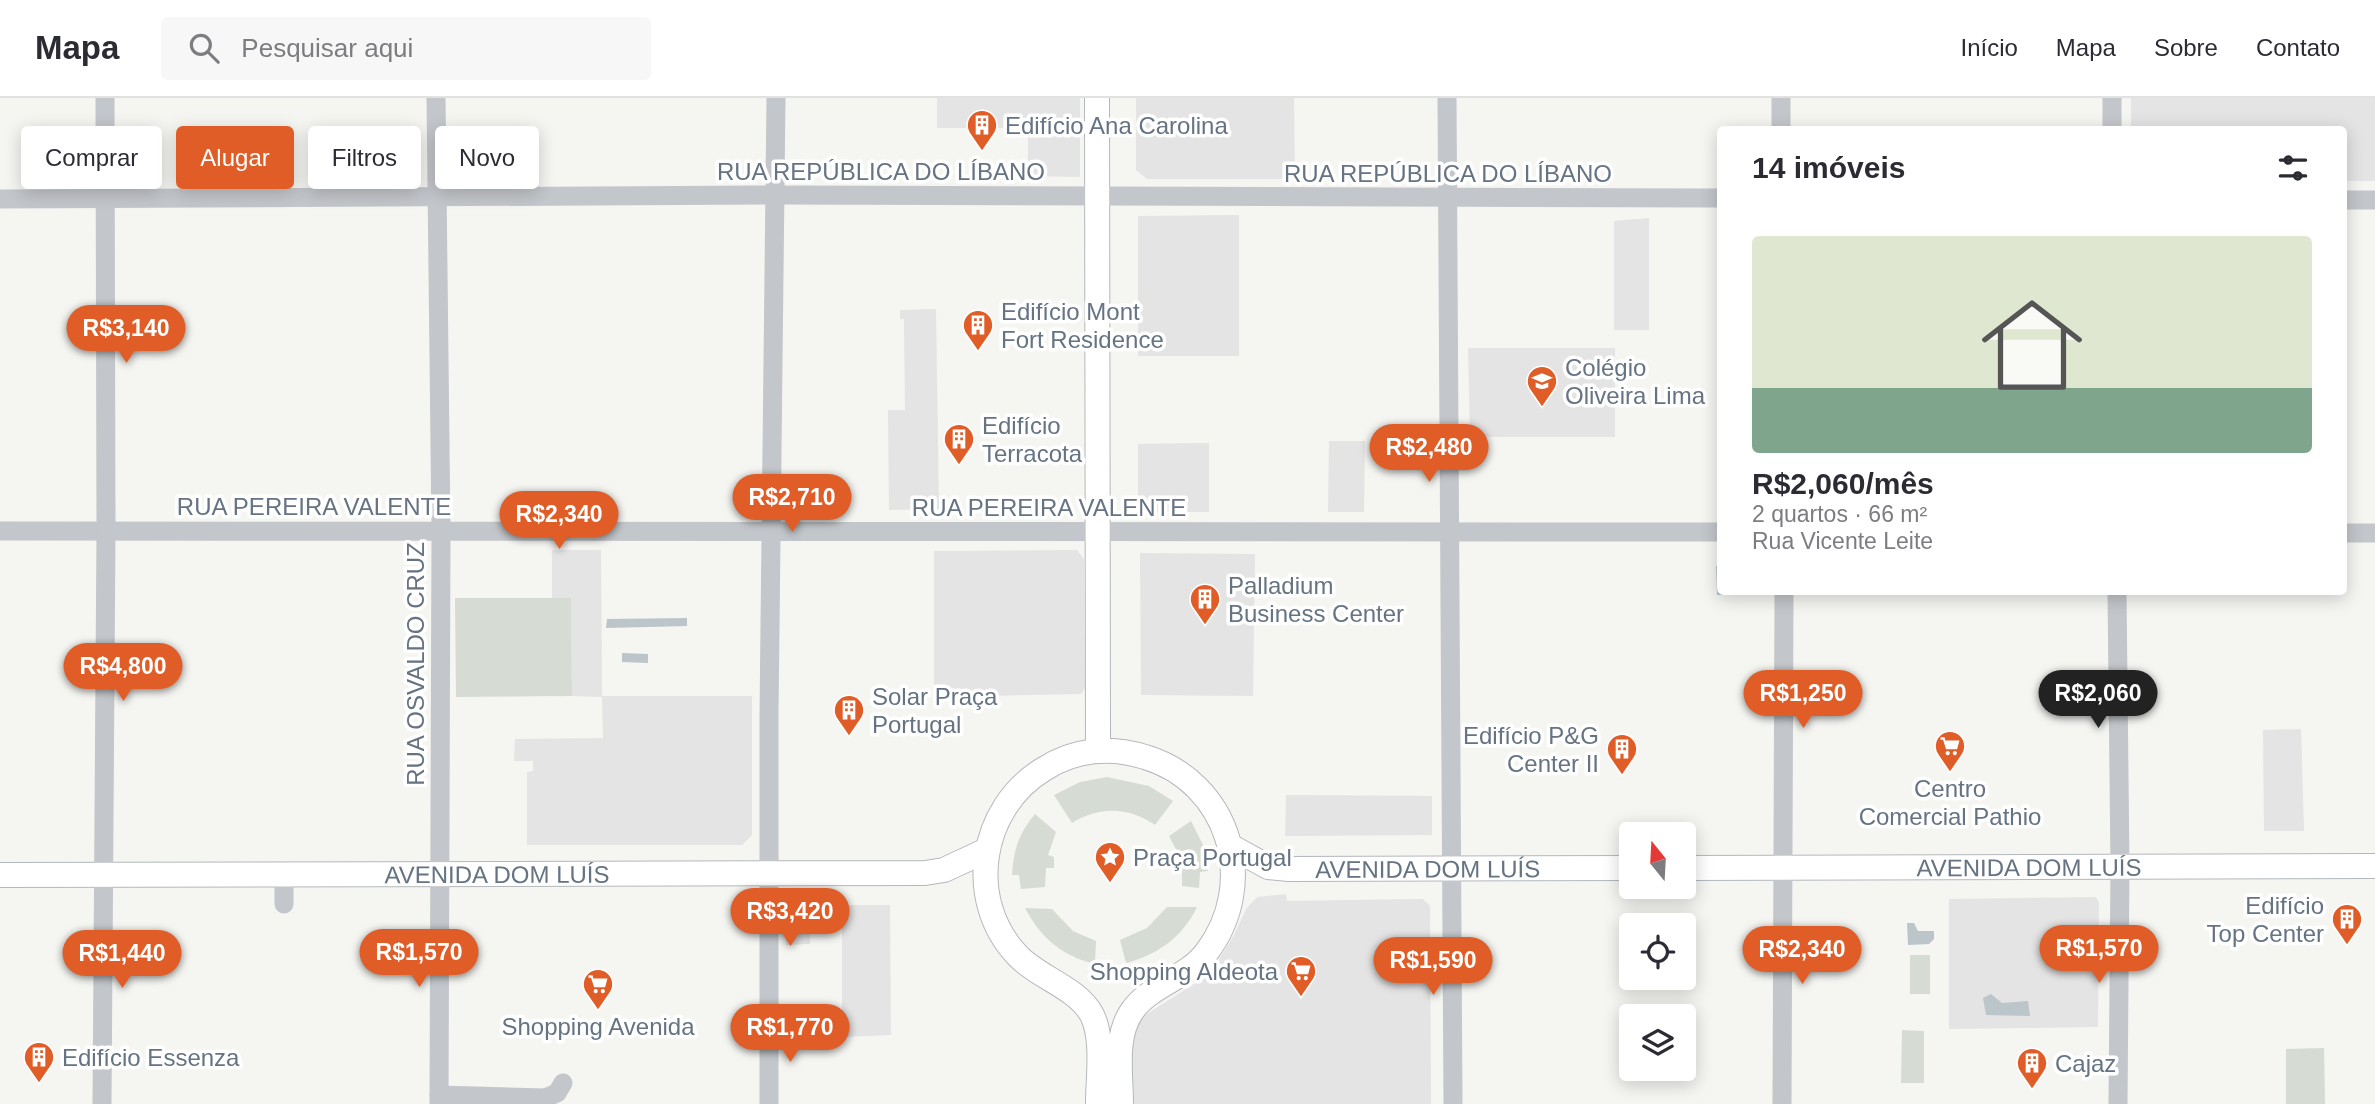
<!DOCTYPE html>
<html lang="pt">
<head>
<meta charset="utf-8">
<style>
	:root { --surface:#fff; --page:#f7f7f7; --text:#2b2b33; --muted:#7c7c81; --line:#e1e1e2; --accent:#e05d27 }
	body { margin:0; font-family:Arial,sans-serif; background:var(--page); color:var(--text); height:100vh; display:flex; flex-direction:column; font-size:26px; white-space:nowrap }
	* { box-sizing:border-box; margin:0 }
	p { font-size:23px; color:var(--muted) }
	.icon { flex:none; width:38px; height:38px; fill:none; stroke:currentColor; stroke-width:2; stroke-linecap:round; stroke-linejoin:round }
	.map { position:relative; flex:1; overflow:hidden }
	.drawer { position:absolute; left:1717px; top:28px; width:630px; height:469px; display:flex; flex-direction:column; background:var(--surface); border-radius:7px; box-shadow:0 4px 18px #0003 }
	.drawer>* { flex:none }
	.top-card { position:absolute; left:21px; top:28px; width:665px; height:63px; display:flex; gap:14px }
	.needle { width:46px; rotate:342deg }
	.controls { position:absolute; left:1619px; top:724px; display:grid; gap:14px }
	.controls a { display:grid; place-items:center; width:77px; height:77px; border-radius:7px; background:var(--surface); box-shadow:0 4px 18px #0003; font-size:35px }
	.price { position:absolute; translate:-50% -60px; padding:0 16px; border-radius:24px; background:var(--accent); color:#fff; font-size:23px; line-height:46px; filter:drop-shadow(0 2px 4px #0008) }
	.price::after { content:''; position:absolute; left:50%; top:42px; width:21px; height:16px; margin-left:-10px; background:inherit; clip-path:polygon(0 0,100% 0,50% 100%) }
	.price.on { background:#222; color:#fff }
	ul { padding:0; list-style:none }
	li { display:grid; align-content:center; gap:14px; height:371px; padding:0 35px }
	li span { display:grid; place-items:center; height:217px; border-radius:7px; color:#555 }
	li>.icon { margin-inline-start:auto }
	span .icon { width:126px; height:126px; fill:#fffc; stroke-width:1 }
	li b { font-size:30px }
	h2 { display:flex; justify-content:space-between; align-items:center; height:84px; padding:0 35px; font-size:30px }
	.tag { padding:0 24px; border-radius:7px; background:var(--surface); box-shadow:0 4px 18px #0003; font-size:24px; line-height:63px }
	.tag.on { background:var(--accent); color:#fff }
	header { display:flex; align-items:center; gap:42px; box-sizing:border-box; height:98px; padding:0 35px; background:var(--surface); border-bottom:2px solid var(--line) }
	header strong { font-size:33px }
	nav { display:flex; gap:38px; margin-inline-start:auto; font-size:24px }
	.search { width:490px; height:63px; background:var(--page); display:flex; align-items:center; gap:18px; box-sizing:border-box; padding:0 24px; border-radius:7px; color:var(--muted); font-size:26px }
	.map>svg:first-child { display:block }
</style>
</head>
<body>
<header>
<strong>Mapa</strong>
<div class="search"><svg class="icon" aria-label="search" viewBox="0 0 24 24"><circle cx="10" cy="10" r="6"/><path d="M15 15l6 6"/></svg>Pesquisar aqui</div>
<nav><a>Início</a><a>Mapa</a><a>Sobre</a><a>Contato</a></nav>
</header>
<div class="map">
<svg width="2375" height="1006" viewBox="0 0 2375 1006">
	<rect width="100%" height="100%" fill="#f5f5f2"/>
	<!-- built -->
	<g fill="#e3e4e3">
		<path d="M937,0H1080V79L1028,78V30H937Z"/>
		<path d="M1136,0H1294L1295,81H1147L1136,72Z"/>
		<path d="M2131,0H2375V83H2343V32L2131,31Z"/>
		<path d="M1239,117V258H1138V118Z"/>
		<path d="M1649,120V232H1614V123Z"/>
		<path d="M936,211L939,411L889,412L888,312H905L904,221H900V212Z"/>
		<path d="M1468,250H1615V339H1470Z"/>
		<path d="M1329,343H1365L1364,414H1328Z"/>
		<path d="M1209,345V414H1150L1138,406V346Z"/>
		<path d="M552,452H601L602,598H752V737L742,747H527V674L533,673V663H514L515,641L603,640L602,599L572,598L571,501L552,500Z"/>
		<path d="M1077,452L1084,461L1085,590L1081,596L934,599V453Z"/>
		<path d="M1140,455L1255,456L1253,598L1141,597Z"/>
		<path d="M2301,631L2304,733H2264L2263,632Z"/>
		<path d="M1286,697L1432,698V737L1285,738Z"/>
		<path d="M791,796H837L836,820H809L810,846L786,847L787,801Z"/>
		<path d="M1286,796L1287,803L1423,801L1430,808L1431,1006H1132V949L1139,921L1194,886L1214,869L1234,837L1246,811L1257,799Z"/>
		<path d="M2096,799L2099,805L2098,929L1949,931V801Z"/>
		<path d="M842,807H890L891,937L842,939Z"/>
	</g>
	<!-- green -->
	<g fill="#d6dcd3">
		<path d="M455,500H571L572,598L456,599Z"/>
		<path d="M1107,679L1149,688L1173,703L1155,727C1128,709 1100,708 1072,725L1054,697L1080,684Z"/>
		<path d="M1035,716L1056,734L1048,757L1054,759V770H1046L1045,789L1021,791L1019,777H1012C1013,753 1019,735 1035,716Z"/>
		<path d="M1191,723L1204,749L1208,773L1200,774L1199,790L1182,788V763L1169,738Z"/>
		<path d="M1167,809H1197C1183,839 1157,857 1126,865L1120,842L1147,830Z"/>
		<path d="M1025,810L1052,811L1073,833L1096,843L1095,866C1062,858 1041,840 1025,810Z"/>
		<rect x="1910" y="857" width="20" height="39"/>
		<path d="M1902,932L1924,933V985H1901Z"/>
		<path d="M2324,950L2325,1006H2286V951Z"/>
	</g>
	<!-- water -->
	<g fill="#bbc5ca">
		<path d="M1716,468H1720V494H1745V497H1717Z"/>
		<path d="M687,520V528L606,530L607,521Z"/>
		<path d="M622,555L648,556V565L622,564Z"/>
		<path d="M1907,825H1914L1918,833H1934V841L1929,846L1908,847Z"/>
		<path d="M1991,896L2002,905L2028,903L2030,918L1986,917L1983,900Z"/>
	</g>
	<g fill="none" stroke-linecap="round" stroke-linejoin="round">
		<!-- major casing -->
		<g stroke="#b4b8bc" stroke-width="26">
			<g id="major">
				<path d="M1097,0L1098,652"/>
				<path id="s1" d="M1232,749L1268,769L1289,771L1631,770"/>
				<path id="s2" d="M1684,770L2375,768"/>
				<path id="s3" d="M0,777L925,775L944,772L987,752"/>
				<path d="M1098,1006C1098,979 1104,941 1092,917C1078,890 1039,880 1018,858C965,803 979,710 1044,671C1075,651 1111,648 1145,659C1229,684 1260,785 1206,855C1187,880 1150,887 1132,913C1114,939 1121,976 1121,1006"/>
			</g>
		</g>
		<!-- minor -->
		<g stroke="#c3c6ca" stroke-width="19">
			<path d="M436,0L441,433L439,1006"/>
			<path d="M1447,0L1453,1006"/>
			<path d="M1781,0V32"/>
			<path d="M2112,0V32"/>
			<path d="M0,101L776,97L1720,100"/>
			<path d="M2343,102H2375"/>
			<path d="M0,433L1720,434"/>
			<path d="M2343,435H2375"/>
			<path d="M2117,494L2120,769L2118,1006"/>
			<path d="M284,806V776"/>
			<path d="M439,997L545,1000L557,995L563,985"/>
			<path d="M102,1006L106,433L105,0"/>
			<path d="M769,1006V617L776,0"/>
			<path d="M1782,1006L1784,494"/>
		</g>
		<!-- major -->
		<use href="#major" stroke="#fff" stroke-width="24"/>
	</g>
	<!-- icons -->
	<defs>
		<g id="building-pin" transform="scale(1.575)"><path d="M0 17L-7.5 6A9.5 9.5 0 1 1 7.5 6Z" fill="#e05d27" stroke="#fff"/><path d="M-4-6H4V6H1V3H-1V6H-4ZM-2.5-4.3h1.7v1.8h-1.7ZM.8-4.3h1.7v1.8H.8ZM-2.5-1h1.7V.8h-1.7ZM.8-1h1.7V.8H.8Z" fill="#fff"/></g>
		<g id="school-pin" transform="scale(1.575)"><path d="M0 17L-7.5 6A9.5 9.5 0 1 1 7.5 6Z" fill="#e05d27" stroke="#fff"/><path d="M0-5L7-2L0 1L-7-2ZM-4 1L0 2.5L4 1V4Q0 6-4 4Z" fill="#fff"/></g>
		<g id="supermarket-pin" transform="scale(1.575)"><path d="M0 17L-7.5 6A9.5 9.5 0 1 1 7.5 6Z" fill="#e05d27" stroke="#fff"/><path d="M-6-5.5h2.5l.6 2H6L4.5 2H-2.5L-4.4-4H-6ZM-1.5 3.2a1.3 1.3 0 1 0 .1 0ZM3 3.2a1.3 1.3 0 1 0 .1 0Z" fill="#fff"/></g>
		<g id="sight-pin" transform="scale(1.575)"><path d="M0 17L-7.5 6A9.5 9.5 0 1 1 7.5 6Z" fill="#e05d27" stroke="#fff"/><path d="M0-6L1.8-2.2L6-1.7L2.9 1.2L3.7 5.4L0 3.3L-3.7 5.4L-2.9 1.2L-6-1.7L-1.8-2.2Z" fill="#fff"/></g>
	</defs>
	<g fill-rule="evenodd">
		<use href="#building-pin" x="982" y="27"/>
		<use href="#building-pin" x="978" y="227"/>
		<use href="#school-pin" x="1542" y="283"/>
		<use href="#building-pin" x="959" y="341"/>
		<use href="#building-pin" x="1205" y="501"/>
		<use href="#building-pin" x="849" y="612"/>
		<use href="#supermarket-pin" x="1950" y="648"/>
		<use href="#building-pin" x="1622" y="651"/>
		<use href="#sight-pin" x="1110" y="759"/>
		<use href="#building-pin" x="2347" y="821"/>
		<use href="#supermarket-pin" x="1301" y="873"/>
		<use href="#supermarket-pin" x="598" y="886"/>
		<use href="#building-pin" x="39" y="959"/>
		<use href="#building-pin" x="2032" y="965"/>
	</g>
	<g text-anchor="middle" dominant-baseline="central" stroke-width="7" stroke-linejoin="round" paint-order="stroke">
		<!-- poi labels -->
		<g font-size="24" fill="#657382" stroke="#fff" text-anchor="start">
			<text x="1005" y="27">Edifício Ana Carolina</text>
			<text x="1001" y="213">Edifício Mont<tspan x="1001" dy="28">Fort Residence</tspan></text>
			<text x="1565" y="269">Colégio<tspan x="1565" dy="28">Oliveira Lima</tspan></text>
			<text x="982" y="327">Edifício<tspan x="982" dy="28">Terracota</tspan></text>
			<text x="1228" y="487">Palladium<tspan x="1228" dy="28">Business Center</tspan></text>
			<text x="872" y="598">Solar Praça<tspan x="872" dy="28">Portugal</tspan></text>
			<text x="1599" y="637" text-anchor="end">Edifício P&amp;G<tspan x="1599" dy="28">Center II</tspan></text>
			<text x="1950" y="690" text-anchor="middle">Centro<tspan x="1950" dy="28">Comercial Pathio</tspan></text>
			<text x="1133" y="759">Praça Portugal</text>
			<text x="2324" y="807" text-anchor="end">Edifício<tspan x="2324" dy="28">Top Center</tspan></text>
			<text x="1278" y="873" text-anchor="end">Shopping Aldeota</text>
			<text x="598" y="928" text-anchor="middle">Shopping Avenida</text>
			<text x="62" y="959">Edifício Essenza</text>
			<text x="2055" y="965">Cajaz</text>
		</g>
		<!-- street labels -->
		<g font-size="24" fill="#657382" stroke="#fff">
			<text x="881" y="73">RUA REPÚBLICA DO LÍBANO</text>
			<text x="1448" y="75">RUA REPÚBLICA DO LÍBANO</text>
			<text x="314" y="408">RUA PEREIRA VALENTE</text>
			<text x="1049" y="409">RUA PEREIRA VALENTE</text>
			<text transform="translate(415 566) rotate(-90)">RUA OSVALDO CRUZ</text>
			<text stroke="none"><textPath href="#s2" startOffset="345">AVENIDA DOM LUÍS</textPath></text>
			<text stroke="none"><textPath href="#s1" startOffset="201">AVENIDA DOM LUÍS</textPath></text>
			<text stroke="none"><textPath href="#s3" startOffset="497">AVENIDA DOM LUÍS</textPath></text>
		</g>
	</g>
</svg>
<div class="controls">
<a><svg class="needle" viewBox="-14 -14 28 28"><path d="M0-13l5 13h-10z" fill="#e53935"/><path d="M0 13l5-13h-10z" fill="#7c7c81"/></svg></a>
<a><svg class="icon" aria-label="locate" viewBox="0 0 24 24"><circle cx="12" cy="12" r="6"/><path d="M12 2v4M12 18v4M2 12h4M18 12h4"/></svg></a>
<a><svg class="icon" aria-label="layers" viewBox="0 0 24 24"><path d="M12 4l9 5-9 5-9-5zM3 14l9 5 9-5"/></svg></a>
</div>
<b class="price" style="left:126px;top:267px">R$3,140</b>
<b class="price" style="left:1429px;top:386px">R$2,480</b>
<b class="price" style="left:792px;top:436px">R$2,710</b>
<b class="price" style="left:559px;top:453px">R$2,340</b>
<b class="price" style="left:123px;top:605px">R$4,800</b>
<b class="price" style="left:1803px;top:632px">R$1,250</b>
<b class="price on" style="left:2098px;top:632px">R$2,060</b>
<b class="price" style="left:790px;top:850px">R$3,420</b>
<b class="price" style="left:2099px;top:887px">R$1,570</b>
<b class="price" style="left:1802px;top:888px">R$2,340</b>
<b class="price" style="left:419px;top:891px">R$1,570</b>
<b class="price" style="left:122px;top:892px">R$1,440</b>
<b class="price" style="left:1433px;top:899px">R$1,590</b>
<b class="price" style="left:790px;top:966px">R$1,770</b>
<div class="top-card">
<a class="tag">Comprar</a>
<a class="tag on">Alugar</a>
<a class="tag">Filtros</a>
<a class="tag">Novo</a>
</div>
<section class="drawer">
<h2>14 imóveis<svg class="icon" aria-label="filters" viewBox="0 0 24 24"><path d="M4 7h16M4 17h16"/><circle cx="9" cy="7" r="2"/><circle cx="15" cy="17" r="2"/></svg></h2>
<ul>
<li><span style="background:linear-gradient(#dfe7d0 70%,#7fa58c 0)"><svg class="icon" aria-label="home" viewBox="0 0 24 24"><path d="M3 11l9-7 9 7M6 9v11h12V9"/></svg></span><div><b>R$2,060/mês</b><p>2 quartos · 66 m²</p><p>Rua Vicente Leite</p></div></li>
</ul>
</section>
</div>
</body>
</html>
